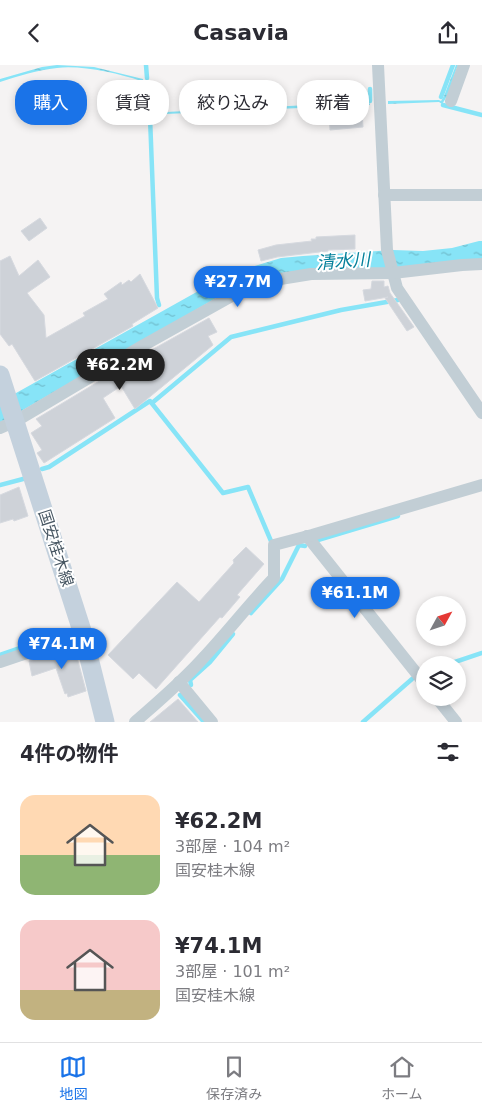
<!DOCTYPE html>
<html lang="ja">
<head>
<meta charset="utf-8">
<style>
	:root { --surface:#fff; --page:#f7f7f7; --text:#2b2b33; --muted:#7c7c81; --line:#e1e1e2; --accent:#1a73e8 }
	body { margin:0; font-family:"DejaVu Sans","Noto Sans JP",sans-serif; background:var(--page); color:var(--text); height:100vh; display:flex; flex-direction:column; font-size:19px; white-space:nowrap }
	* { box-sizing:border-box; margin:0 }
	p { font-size:16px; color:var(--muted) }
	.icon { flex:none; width:28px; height:28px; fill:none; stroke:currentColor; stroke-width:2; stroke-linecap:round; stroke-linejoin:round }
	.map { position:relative; height:657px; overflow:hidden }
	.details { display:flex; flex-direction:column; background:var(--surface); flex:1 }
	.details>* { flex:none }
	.hud { position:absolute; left:15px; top:15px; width:452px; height:45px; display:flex; gap:10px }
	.needle { width:32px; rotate:50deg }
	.controls { position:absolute; left:416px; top:531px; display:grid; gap:10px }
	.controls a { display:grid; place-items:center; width:50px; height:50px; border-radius:50%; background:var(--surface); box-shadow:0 2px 8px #0003; font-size:25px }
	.price { position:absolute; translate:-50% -42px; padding:0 11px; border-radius:18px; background:var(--accent); color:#fff; font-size:16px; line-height:32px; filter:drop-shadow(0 1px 2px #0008) }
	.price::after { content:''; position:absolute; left:50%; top:30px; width:15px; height:11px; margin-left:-8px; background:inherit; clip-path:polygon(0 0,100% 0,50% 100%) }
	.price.on { background:#222; color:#fff }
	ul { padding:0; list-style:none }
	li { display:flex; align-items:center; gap:15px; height:125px; padding:0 20px }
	li span { display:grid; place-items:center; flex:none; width:140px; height:100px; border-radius:15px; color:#555 }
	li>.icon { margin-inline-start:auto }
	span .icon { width:60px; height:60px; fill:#fffc; stroke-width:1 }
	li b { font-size:21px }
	h2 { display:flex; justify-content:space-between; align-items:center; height:60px; padding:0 20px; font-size:21px }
	.pill { padding:0 18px; border-radius:20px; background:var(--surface); box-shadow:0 2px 8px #0003; font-size:18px; line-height:45px }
	.pill.on { background:var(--accent); color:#fff }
	header { display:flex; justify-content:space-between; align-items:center; height:65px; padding:0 20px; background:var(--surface); font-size:22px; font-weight:600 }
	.menu { display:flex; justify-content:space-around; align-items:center; height:70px; border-top:1px solid var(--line); background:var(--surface); font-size:14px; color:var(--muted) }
	.menu a { display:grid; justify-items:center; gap:2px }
	.menu .on { color:var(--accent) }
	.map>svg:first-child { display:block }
</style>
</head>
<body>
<header><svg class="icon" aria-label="back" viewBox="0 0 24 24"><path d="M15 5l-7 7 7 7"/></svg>Casavia<svg class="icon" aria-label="share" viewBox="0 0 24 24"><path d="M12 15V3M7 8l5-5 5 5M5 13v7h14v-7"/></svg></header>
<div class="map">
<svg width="482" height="657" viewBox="0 0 482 657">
	<defs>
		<pattern id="water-ripples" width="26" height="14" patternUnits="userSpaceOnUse" patternTransform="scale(1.25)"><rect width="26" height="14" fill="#87e4f7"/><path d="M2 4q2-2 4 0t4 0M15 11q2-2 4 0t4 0" fill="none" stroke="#70bccc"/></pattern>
	</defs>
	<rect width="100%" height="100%" fill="#f5f3f3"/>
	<!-- water -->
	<g fill="url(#water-ripples)">
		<path d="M57,0L94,2L143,14L146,48L369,37L370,40L143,50L141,16C117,8 81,0 57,3C37,5 19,11 0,17V14L42,2Z"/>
		<path d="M456,0H458C453,12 450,29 442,39L439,37L388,39V36L439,35L441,36L444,31Z"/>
		<path d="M479,176H482V195L419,202L324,205L218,232L23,345L0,359V337L227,210L258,200L281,193L303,191L393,185L423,186L452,183Z"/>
	</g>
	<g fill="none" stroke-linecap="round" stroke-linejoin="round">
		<!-- stream -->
		<g stroke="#87e4f7" stroke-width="4.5">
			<path d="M146,0L147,13"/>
			<path d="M441,32L453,0"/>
			<path d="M370,36V24"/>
			<path d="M443,40L482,50"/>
			<path d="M150,52L157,233L159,240"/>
			<path d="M152,338L231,272L341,245L398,235"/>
			<path d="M42,404L49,402L150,336L223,428L248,422L271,476"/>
			<path d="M0,420L23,414"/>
			<path d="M318,475L398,451"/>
			<path d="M251,548L282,514L299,480L305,481"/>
			<path d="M0,590L63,568"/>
			<path d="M446,600L482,588"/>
			<path d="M191,620L190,615L210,597L233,569"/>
			<path d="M180,630L204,657"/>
			<path d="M363,657L412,614"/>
		</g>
	</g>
	<!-- building -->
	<g fill="#ced2d8" stroke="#d6d9df">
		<path d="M362,46L363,62L330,65L329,49Z"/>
		<path d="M40,153L47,163L29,176L21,166Z"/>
		<path d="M355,170V184L328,185V186L277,192L261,196L258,185L276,180L312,176L311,174H316V172Z"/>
		<path d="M10,191L19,211L38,195L50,212L27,228L44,250L46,273L85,251L83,248L108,234L104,229L121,217L122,220L129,215L131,217L140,209L158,243L132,259L133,261L35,316L12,279L9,281L0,269V196Z"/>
		<path d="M372,216H384V222L388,221L390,228L414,262L407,266L385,233L388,232L365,236L363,225L371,224Z"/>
		<path d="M209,253L217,267L208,271L213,280L135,344L121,321L103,333L115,353L44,398L37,388L42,385L31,368L42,361L36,354L148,287Z"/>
		<path d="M19,422L28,451L14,456L13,454L0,458V430Z"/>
		<path d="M246,482L264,499L237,530L240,532L222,553L220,552L156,624L139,608L133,614L108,590L177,517L199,537L234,498L233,495Z"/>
		<path d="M74,581L86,626L68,632L67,628L65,629L56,603L32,611L29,596Z"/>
		<path d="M178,634L198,657H150Z"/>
	</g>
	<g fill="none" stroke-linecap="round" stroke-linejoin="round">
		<!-- minor -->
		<g stroke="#c2ced5" stroke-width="12">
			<path d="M378,0L387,185L397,223L482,348"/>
			<path d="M451,36L464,0"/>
			<path d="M384,130H482"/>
			<path d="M0,363L16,356L144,280L237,228L268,216L311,209L393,208L462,200L482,199"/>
			<path d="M307,471L425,619"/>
			<path d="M0,597L83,569"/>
			<path d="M179,617L212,657"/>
			<path d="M436,632L456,657"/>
			<path d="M135,657C159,636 184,615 205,591C229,565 250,538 274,513V480L312,470L482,420"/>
		</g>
		<!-- secondary -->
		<path stroke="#c4d1dd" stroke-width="19" d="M0,310L83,569L105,657"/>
	</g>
	<g text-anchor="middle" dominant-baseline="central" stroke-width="4" stroke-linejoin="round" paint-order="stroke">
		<!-- street labels -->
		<g font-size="16" fill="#485763" stroke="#fff">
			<text transform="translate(56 483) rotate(72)">国安桂木線</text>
		</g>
		<!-- water labels -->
		<g font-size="18" font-style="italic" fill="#03809b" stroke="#fff">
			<text transform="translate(343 196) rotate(-4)">清水川</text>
		</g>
	</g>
</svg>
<div class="controls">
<a><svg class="needle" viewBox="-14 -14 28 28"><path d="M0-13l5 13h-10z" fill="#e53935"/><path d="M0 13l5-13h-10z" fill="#7c7c81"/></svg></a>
<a><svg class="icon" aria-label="layers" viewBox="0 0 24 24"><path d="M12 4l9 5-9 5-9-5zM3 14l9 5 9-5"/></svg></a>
</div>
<b class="price" style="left:238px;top:243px">¥27.7M</b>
<b class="price on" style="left:120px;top:326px">¥62.2M</b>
<b class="price" style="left:355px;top:554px">¥61.1M</b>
<b class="price" style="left:62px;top:605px">¥74.1M</b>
<div class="hud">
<a class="pill on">購入</a>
<a class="pill">賃貸</a>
<a class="pill">絞り込み</a>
<a class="pill">新着</a>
</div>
</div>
<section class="details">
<h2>4件の物件<svg class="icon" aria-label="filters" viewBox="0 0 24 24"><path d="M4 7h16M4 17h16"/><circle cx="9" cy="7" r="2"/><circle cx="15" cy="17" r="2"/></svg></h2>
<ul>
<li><span style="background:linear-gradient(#ffd9b3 60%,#8fb573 0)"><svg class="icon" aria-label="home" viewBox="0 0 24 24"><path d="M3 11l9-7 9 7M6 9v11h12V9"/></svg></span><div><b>¥62.2M</b><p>3部屋 · 104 m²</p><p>国安桂木線</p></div></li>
<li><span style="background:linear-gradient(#f6c9c9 70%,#c2b280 0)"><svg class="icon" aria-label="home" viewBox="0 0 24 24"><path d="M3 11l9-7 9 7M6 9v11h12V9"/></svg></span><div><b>¥74.1M</b><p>3部屋 · 101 m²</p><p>国安桂木線</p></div></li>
</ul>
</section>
<nav class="menu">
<a class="on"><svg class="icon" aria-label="map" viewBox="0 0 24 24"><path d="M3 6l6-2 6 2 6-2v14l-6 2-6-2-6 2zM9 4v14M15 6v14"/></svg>地図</a>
<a><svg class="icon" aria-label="saved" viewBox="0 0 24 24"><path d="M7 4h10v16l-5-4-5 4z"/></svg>保存済み</a>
<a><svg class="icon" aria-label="home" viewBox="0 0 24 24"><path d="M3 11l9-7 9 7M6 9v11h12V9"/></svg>ホーム</a>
</nav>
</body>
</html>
